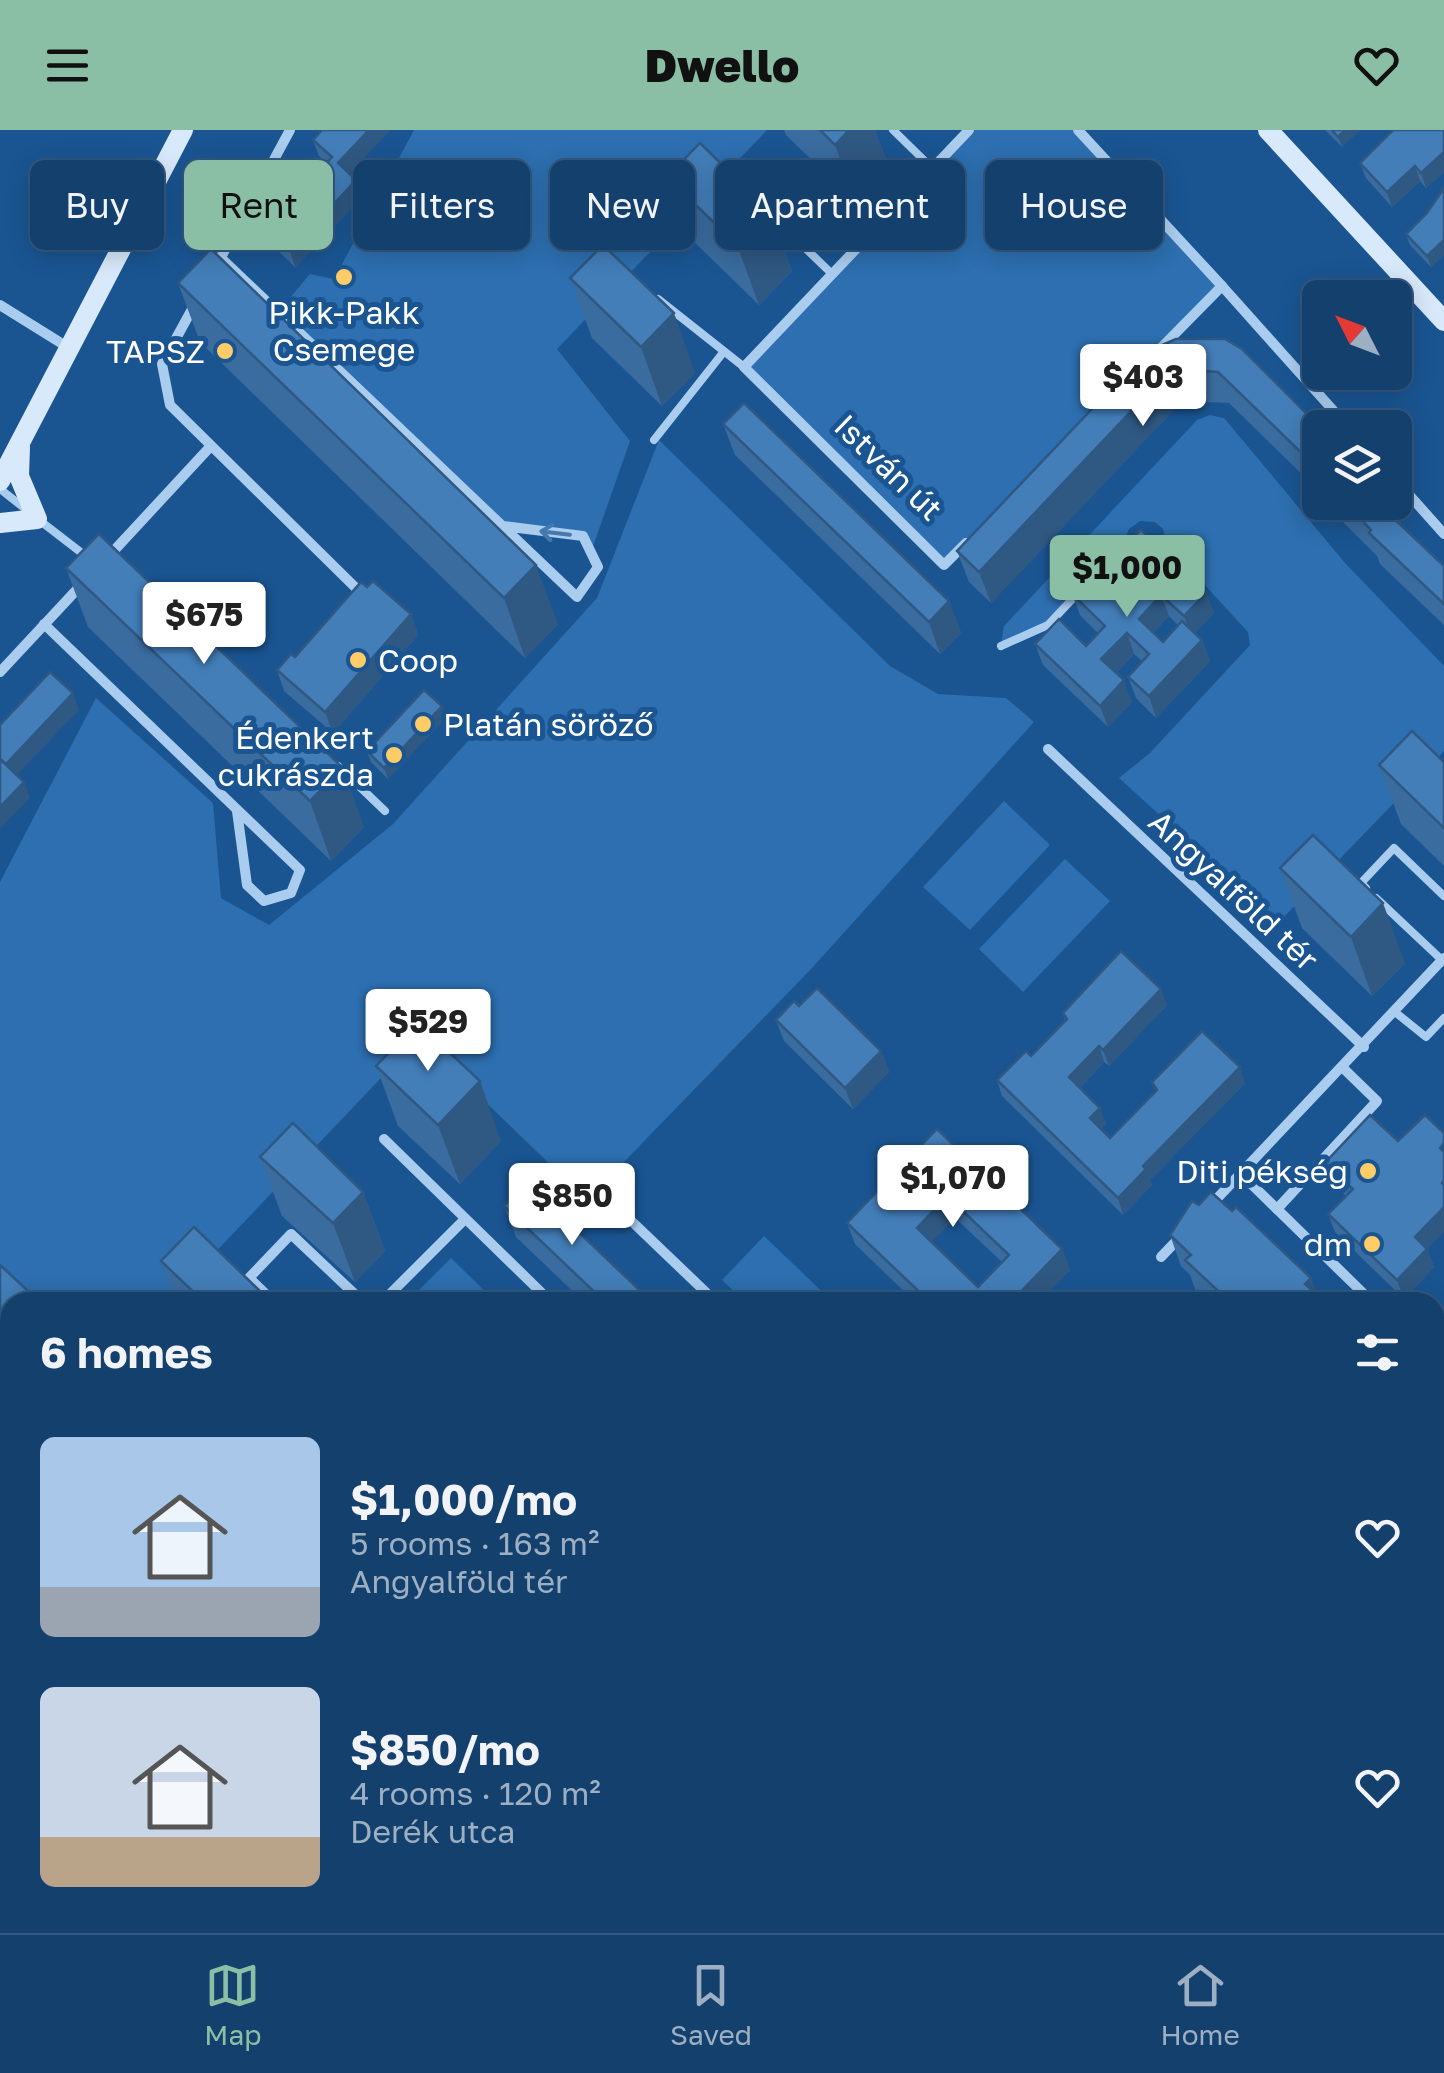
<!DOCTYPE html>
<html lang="en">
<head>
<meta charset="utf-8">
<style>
	:root { --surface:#14406e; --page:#1d4773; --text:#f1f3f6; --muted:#9dafc2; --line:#335981; --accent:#8abfa5 }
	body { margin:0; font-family:"Golos Text",sans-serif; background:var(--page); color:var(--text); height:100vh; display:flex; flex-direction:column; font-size:38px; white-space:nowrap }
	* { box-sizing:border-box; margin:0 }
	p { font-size:32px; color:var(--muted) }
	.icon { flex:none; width:55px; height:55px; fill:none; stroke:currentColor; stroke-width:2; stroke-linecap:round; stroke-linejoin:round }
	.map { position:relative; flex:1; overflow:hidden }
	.side { position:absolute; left:0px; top:1162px; width:1445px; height:642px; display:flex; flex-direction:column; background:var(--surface); border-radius:30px 30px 0 0; box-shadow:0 5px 25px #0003,0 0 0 2px var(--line) }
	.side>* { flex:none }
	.guide { position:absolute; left:30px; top:30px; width:1385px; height:90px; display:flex; gap:20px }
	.needle { width:65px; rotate:312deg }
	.controls { position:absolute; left:1302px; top:150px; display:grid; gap:20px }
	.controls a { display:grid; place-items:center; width:110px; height:110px; border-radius:15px; background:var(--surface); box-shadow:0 5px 25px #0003,0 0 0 2px var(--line); font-size:50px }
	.price { position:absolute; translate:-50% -85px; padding:0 22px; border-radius:10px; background:#fff; color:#222; font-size:32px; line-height:65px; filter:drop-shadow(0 2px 5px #0008) }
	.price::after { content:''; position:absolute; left:50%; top:60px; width:30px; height:22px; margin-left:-15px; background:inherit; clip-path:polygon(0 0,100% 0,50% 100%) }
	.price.on { background:var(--accent); color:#111 }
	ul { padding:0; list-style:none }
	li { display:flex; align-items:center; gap:30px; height:250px; padding:0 40px }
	li span { display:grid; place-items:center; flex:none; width:280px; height:200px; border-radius:15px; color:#555 }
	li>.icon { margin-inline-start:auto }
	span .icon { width:120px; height:120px; fill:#fffc; stroke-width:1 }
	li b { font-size:42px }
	h2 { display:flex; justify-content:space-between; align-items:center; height:120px; padding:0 40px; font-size:42px }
	.tag { padding:0 35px; border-radius:15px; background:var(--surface); box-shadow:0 5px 25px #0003,0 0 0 2px var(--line); font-size:35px; line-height:90px }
	.tag.on { background:var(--accent); color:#111 }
	header { display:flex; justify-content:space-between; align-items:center; height:130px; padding:0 40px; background:var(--accent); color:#111; font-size:45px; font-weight:800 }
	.tabs { display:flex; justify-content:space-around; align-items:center; height:140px; border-top:2px solid var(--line); background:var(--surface); font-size:28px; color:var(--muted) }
	.tabs a { display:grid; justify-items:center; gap:5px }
	.tabs .on { color:var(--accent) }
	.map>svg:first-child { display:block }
</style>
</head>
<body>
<header><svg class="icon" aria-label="menu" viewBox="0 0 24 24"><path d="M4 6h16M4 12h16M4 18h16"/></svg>Dwello<svg class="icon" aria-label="heart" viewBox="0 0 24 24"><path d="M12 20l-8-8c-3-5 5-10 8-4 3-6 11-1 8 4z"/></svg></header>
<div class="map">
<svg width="1444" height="1803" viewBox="0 0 1444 1803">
	<rect width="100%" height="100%" fill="#1a5592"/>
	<!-- park -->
	<g fill="#2d6fb0">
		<path d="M414,0H767L557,219L630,311L591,422L583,406L503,396L278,182L310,144L334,149Z"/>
		<path d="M969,0H1078L1222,156L944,435L744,237Z"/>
		<path d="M1210,285L1224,288L1345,433L1444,536V621L1278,793L1119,648L1150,623L1250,515L1248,502L1167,414L1163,399L1155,392L1140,391L1129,399L1121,420L1048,495L1001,515L1004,496L1197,290Z"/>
		<path d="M659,310L890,536L938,564L1006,568L1034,592L812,838L587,1070L419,908L168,1172H38L0,1138V752L96,568L213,673L221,768L269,795L393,694L597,468Z"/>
		<path d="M1004,671L1050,715L970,800L923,757Z"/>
		<path d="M1065,729L1110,771L1023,862L979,819Z"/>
		<path d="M764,1106L833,1172H745L722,1150Z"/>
		<path d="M451,1128L496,1172H407Z"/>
	</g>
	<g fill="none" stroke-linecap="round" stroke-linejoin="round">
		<!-- lane -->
		<g stroke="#aacdef" stroke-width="8">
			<path d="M893,0L932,38"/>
			<path d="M756,70L752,66L785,33L864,107"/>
			<path d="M766,80L831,143"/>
			<path d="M658,169L744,237"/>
			<path d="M654,310L722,224"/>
			<path d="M0,359L28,381"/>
			<path d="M39,390L87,427"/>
			<path d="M1001,516L1048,495L1078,463"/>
			<path d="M338,636L385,681"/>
			<path d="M1366,758L1361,753L1394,718L1444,766"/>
			<path d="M1376,768L1442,830"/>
			<path d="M1395,882L1426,907L1444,888"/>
		</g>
		<!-- street -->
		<g stroke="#aacdef" stroke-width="10">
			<path d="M1078,0L1222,156L1158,221"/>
			<path d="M220,127C340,240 458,354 577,467L598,437L583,406L503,396"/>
			<path d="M219,131L290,0"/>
			<path d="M1222,156L1349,298"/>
			<path d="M196,172L162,234L170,275L361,463"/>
			<path d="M0,175L69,218"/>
			<path d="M1395,349L1444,404"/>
			<path d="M966,413L944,435L744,237L969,0"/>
			<path d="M109,426L210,317"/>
			<path d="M44,494L300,740L291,763L264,771L247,755L237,681"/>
			<path d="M0,542L83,453"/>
			<path d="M1048,619L1364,917"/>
			<path d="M384,1009L551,1172"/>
			<path d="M1241,1044L1364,1164"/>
			<path d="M1208,1078L1444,828"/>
			<path d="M1277,1079L1377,971L1343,938"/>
			<path d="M622,1082L716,1172"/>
			<path d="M1161,1127L1182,1105"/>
			<path d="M274,1172L249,1148L291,1104L363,1172"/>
			<path d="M382,1172L465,1089"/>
			<path d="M0,1259L10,1267"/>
			<path d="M0,1358L10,1366"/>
			<path d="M1435,1742L1444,1733"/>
			<path d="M543,1795L553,1803"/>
			<path d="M660,1795L671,1803"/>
			<path d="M1405,1795L1414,1803"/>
			<path d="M1051,1803L1059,1795"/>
			<path d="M1375,1803L1383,1795"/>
		</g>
		<!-- secondary -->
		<g stroke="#d8e9fb" stroke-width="20">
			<path d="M1268,0L1444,191"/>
			<path d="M0,351L183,0"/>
			<path d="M0,393L37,389L19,346L20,317"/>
		</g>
	</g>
	<!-- wall -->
	<g fill="#3a6c9f" fill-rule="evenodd">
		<path d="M390,0L349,43L362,67L295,137L271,114L265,98L326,33L319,26L313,10Z"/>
		<path d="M784,0H875L890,40L857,74L786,5Z"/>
		<path d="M1325,0H1360L1342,17Z"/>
		<path d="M1444,0V42L1426,58L1420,51L1392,77L1366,48L1360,33Z"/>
		<path d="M667,47L770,82L792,141L759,175L688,106Z"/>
		<path d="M1444,58V125L1431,137L1410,115L1406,104L1427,83Z"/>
		<path d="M570,148L695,243L662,276L592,208Z"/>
		<path d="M178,153L558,494L525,528L200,212Z"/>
		<path d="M1176,209L1320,298V368L1316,358L1229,273L1182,271L991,473L969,452L957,421Z"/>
		<path d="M723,294L949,471L961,503L940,524L735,325Z"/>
		<path d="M1323,372H1391L1395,376L1402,397L1444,436V495L1380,434L1377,426Z"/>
		<path d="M1141,400L1214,483L1195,503L1202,510L1210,531L1156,588L1136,568L1128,547L1143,532L1134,524L1116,543L1132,572L1108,597L1043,535L1035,514L1086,516L1098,503L1080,485L1072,464ZM1169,486L1178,495L1163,512L1153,503Z"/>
		<path d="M66,438L364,697L331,731L88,497Z"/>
		<path d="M367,457L411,484L418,505L333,603L284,561L277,540L295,527Z"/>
		<path d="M442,576L446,587L388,649L371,632L367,621Z"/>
		<path d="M1444,632V736L1401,694L1379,635Z"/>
		<path d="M1280,738L1405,833L1372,866L1302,798Z"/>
		<path d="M1167,875L1109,936L1104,932L1080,958L1100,978L1106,994L1101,998L1110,1008L1156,962L1152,952L1245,953L1150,1050L1152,1055L1123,1085L1002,966L997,950L1031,926L1065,891L1063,883Z"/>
		<path d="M799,876L881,921L889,942L853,979L784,911L776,890Z"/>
		<path d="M376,936L501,1011L460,1054L398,996Z"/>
		<path d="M937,999L1062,1119L1070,1140L1039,1172H915L855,1114L847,1093ZM955,1088L1002,1132L978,1157L931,1112Z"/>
		<path d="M260,1027L363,1062L385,1121L355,1152L282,1086Z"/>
		<path d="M1324,1034L1427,1119L1434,1137L1404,1169L1335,1102L1328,1084L1346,1066L1331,1052Z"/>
		<path d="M504,1076L652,1172H584L516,1107Z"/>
		<path d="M1170,1105L1311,1148L1317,1165L1325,1172H1208L1196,1162L1190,1145L1181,1136Z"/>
		<path d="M161,1131L267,1172H176Z"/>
		<path d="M0,1135L10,1172V1200L0,1191Z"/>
		<path d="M1444,1274V1307L1439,1302L1435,1292V1283Z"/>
		<path d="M1444,1311V1371L1435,1363V1320Z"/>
		<path d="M1435,1453L1444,1456V1525L1435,1522Z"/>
		<path d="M1435,1569L1444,1571V1603L1438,1604L1435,1602Z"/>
		<path d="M699,1795H762L765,1803H708Z"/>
		<path d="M942,1795H1012L1014,1799L1010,1803H950Z"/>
		<path d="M1145,1795H1309L1312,1803H1148Z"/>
	</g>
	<!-- shaded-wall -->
	<g fill="#2f5882">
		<path d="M369,0H390L344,49L338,33Z"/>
		<path d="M849,0H875L890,40L857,74L835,15Z"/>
		<path d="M1345,0H1360L1342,17L1338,7Z"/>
		<path d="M1444,22V42L1426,58L1421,43Z"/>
		<path d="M1415,36L1420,51L1392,77L1387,62Z"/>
		<path d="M356,50L362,67L295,137L290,121Z"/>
		<path d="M770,82L792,141L759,175L737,115Z"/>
		<path d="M1444,110V125L1431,137L1427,126Z"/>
		<path d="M674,183L695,243L662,276L641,217Z"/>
		<path d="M1171,239L1182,271L991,473L979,442Z"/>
		<path d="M1395,376L1406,408L1388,383Z"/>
		<path d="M536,435L558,494L525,528L504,468Z"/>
		<path d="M1207,462L1214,483L1191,507L1184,486Z"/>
		<path d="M1161,465L1169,486L1146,510L1139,489Z"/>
		<path d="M949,471L961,503L940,524L929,492Z"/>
		<path d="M411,484L418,505L333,603L325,582Z"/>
		<path d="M1127,503L1134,524L1109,550L1101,529Z"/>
		<path d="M1202,510L1210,531L1156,588L1149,566Z"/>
		<path d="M1124,550L1132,572L1108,597L1100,576Z"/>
		<path d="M73,563L79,580L12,650L6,634Z"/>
		<path d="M442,576L446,587L388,649L384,638Z"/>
		<path d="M343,638L364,697L331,731L310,671Z"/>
		<path d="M24,652L30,668L0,699V677Z"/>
		<path d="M1383,773L1405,833L1372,866L1351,807Z"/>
		<path d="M1161,859L1167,875L1109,936L1103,920Z"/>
		<path d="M1099,916L1104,932L1075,963L1069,947Z"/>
		<path d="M881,921L889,942L853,979L845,958Z"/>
		<path d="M1240,937L1245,953L1150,1050L1152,1055L1123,1085L1118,1068L1143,1036Z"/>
		<path d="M480,951L501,1011L460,1054L438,995Z"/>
		<path d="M1100,978L1106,994L1096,1004L1090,988Z"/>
		<path d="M363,1062L385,1121L355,1152L333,1093Z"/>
		<path d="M947,1066L955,1088L924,1120L917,1098Z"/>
		<path d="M1444,1077V1102L1427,1119L1434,1137L1404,1169L1397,1150L1415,1107Z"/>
		<path d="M1062,1119L1070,1140L1039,1172H1011Z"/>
		<path d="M1311,1148L1320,1172L1305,1154Z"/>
		<path d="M99,1795H118L112,1803H93Z"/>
		<path d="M375,1795H379L382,1803H369Z"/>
		<path d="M967,1795H1012L1014,1799L1010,1803H970Z"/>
		<path d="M1304,1795H1309L1312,1803H1296Z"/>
	</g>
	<!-- building -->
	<g fill="#437eb9" stroke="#2f5882" stroke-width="2.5" fill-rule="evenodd">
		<path d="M322,0H369L338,33L356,50L290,121L265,98L332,27L313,10Z"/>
		<path d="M820,0H849L835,15Z"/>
		<path d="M1332,0H1345L1338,7Z"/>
		<path d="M1393,0H1444V22L1421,43L1415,36L1387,62L1360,33Z"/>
		<path d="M700,13L770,82L737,115L667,47Z"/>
		<path d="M1444,58V110L1427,126L1406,104L1427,83Z"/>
		<path d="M603,115L674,183L641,217L570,148Z"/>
		<path d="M211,119L536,435L504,468L178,153Z"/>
		<path d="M1176,209H1225L1242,219L1321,298H1320V349L1309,338L1313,334L1218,242L1171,239L979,442L957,421L1146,222Z"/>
		<path d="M744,273L949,471L929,492L723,294Z"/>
		<path d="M1344,372H1391L1395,376L1388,383L1444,436V474L1369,403L1371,400Z"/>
		<path d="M1141,400L1207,462L1184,486L1161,465L1139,489L1163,512L1182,491L1202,510L1149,566L1128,547L1149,524L1127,503L1101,529L1124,550L1100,576L1035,514L1059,489L1086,516L1105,496L1072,464Z"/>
		<path d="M99,404L343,638L310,671L66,438Z"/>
		<path d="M373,451L411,484L325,582L277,540L291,524L295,527L361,452L367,457Z"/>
		<path d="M50,542L73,563L6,634L0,629V595Z"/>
		<path d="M424,560L442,576L384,638L367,621Z"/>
		<path d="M1412,601L1444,632V698L1379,635Z"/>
		<path d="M1,630L24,652L0,677V631Z"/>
		<path d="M1313,705L1383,773L1351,807L1280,738Z"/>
		<path d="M1121,821L1161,859L1103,920L1099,916L1069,947L1100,978L1090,988L1110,1008L1157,960L1152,952L1202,901L1240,937L1143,1036L1146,1039L1118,1068L997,950L1026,921L1031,926L1067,889L1063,883Z"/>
		<path d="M817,858L881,921L845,958L776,890L794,871L799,876Z"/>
		<path d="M418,893L480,951L438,995L376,936Z"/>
		<path d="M1370,985L1398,1011L1425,985L1444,1003V1013L1440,1018L1444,1022V1051L1442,1053L1444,1055V1077L1415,1107L1427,1119L1397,1150L1328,1084L1353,1059L1324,1034Z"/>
		<path d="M293,993L363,1062L333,1093L260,1027Z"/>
		<path d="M937,999L1062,1119L1011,1172H930L847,1093ZM947,1066L1009,1125L978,1157L917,1098Z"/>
		<path d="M526,1052L652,1172H605L504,1076Z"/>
		<path d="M1211,1062L1232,1081L1236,1077L1311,1148L1305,1154L1325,1172H1230L1185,1130L1191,1125L1170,1105L1192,1071L1199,1075Z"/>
		<path d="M194,1097L264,1165L257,1172H204L161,1131Z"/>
		<path d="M0,1135L40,1172H10V1187L0,1178Z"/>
		<path d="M1444,1274V1296L1435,1288V1283Z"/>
		<path d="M1444,1311V1361L1435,1352V1320Z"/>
		<path d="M1435,1453L1444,1456V1505L1440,1510L1435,1508Z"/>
		<path d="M1435,1569L1444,1571V1590L1435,1593Z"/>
		<path d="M66,1795H99L93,1803H70L64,1798Z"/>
		<path d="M181,1795H375L369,1803H175Z"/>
		<path d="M724,1795H762L756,1803H733Z"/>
		<path d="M800,1795H836L844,1803H792Z"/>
		<path d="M1148,1795H1304L1296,1803H1158Z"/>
	</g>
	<!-- one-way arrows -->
	<defs><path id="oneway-shaft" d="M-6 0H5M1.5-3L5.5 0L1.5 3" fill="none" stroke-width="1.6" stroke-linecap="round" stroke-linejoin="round" transform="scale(2.5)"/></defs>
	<use stroke="#4579ae" href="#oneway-shaft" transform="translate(555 403) rotate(-173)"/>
	<!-- markers -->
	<g fill="#ffcc68" stroke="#1a5592" stroke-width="4">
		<circle cx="344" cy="147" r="10"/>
		<circle cx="225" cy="221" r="10"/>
		<circle cx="358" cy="530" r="10"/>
		<circle cx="423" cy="594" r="10"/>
		<circle cx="394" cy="625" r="10"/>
		<circle cx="1368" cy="1041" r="10"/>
		<circle cx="1372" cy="1114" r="10"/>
	</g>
	<g text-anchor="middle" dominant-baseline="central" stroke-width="10" stroke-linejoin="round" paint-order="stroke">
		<!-- poi labels -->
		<g font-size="32" fill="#fff" stroke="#1a5592" text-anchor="end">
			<text x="344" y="182" text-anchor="middle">Pikk-Pakk<tspan x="344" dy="37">Csemege</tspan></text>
			<text x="205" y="221">TAPSZ</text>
			<text x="378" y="530" text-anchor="start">Coop</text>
			<text x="443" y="594" text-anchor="start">Platán söröző</text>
			<text x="374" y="607">Édenkert<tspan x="374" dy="37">cukrászda</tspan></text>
			<text x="1348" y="1041">Diti pékség</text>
			<text x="1352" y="1114">dm</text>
		</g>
		<!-- street labels -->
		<g font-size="32" fill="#fff" stroke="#1a5592">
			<text transform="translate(889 337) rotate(44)">István út</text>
			<text transform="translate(1234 760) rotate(43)">Angyalföld tér</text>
		</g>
	</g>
</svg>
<div class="controls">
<a><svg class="needle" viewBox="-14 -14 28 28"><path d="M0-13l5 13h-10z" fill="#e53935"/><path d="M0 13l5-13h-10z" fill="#9dafc2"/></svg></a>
<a><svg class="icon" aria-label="layers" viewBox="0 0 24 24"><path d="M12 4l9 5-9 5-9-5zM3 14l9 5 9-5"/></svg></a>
</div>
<b class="price" style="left:1143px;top:299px">$403</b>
<b class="price on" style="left:1127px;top:490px">$1,000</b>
<b class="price" style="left:204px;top:537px">$675</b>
<b class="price" style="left:428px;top:944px">$529</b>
<b class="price" style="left:953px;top:1100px">$1,070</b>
<b class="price" style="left:572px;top:1118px">$850</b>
<div class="guide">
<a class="tag">Buy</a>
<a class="tag on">Rent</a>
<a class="tag">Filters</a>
<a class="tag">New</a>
<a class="tag">Apartment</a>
<a class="tag">House</a>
</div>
<section class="side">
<h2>6 homes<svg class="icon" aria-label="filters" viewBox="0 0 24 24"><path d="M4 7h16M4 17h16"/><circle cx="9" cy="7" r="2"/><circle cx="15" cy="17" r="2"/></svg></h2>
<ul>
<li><span style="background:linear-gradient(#a9c7e8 75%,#9aa5b1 0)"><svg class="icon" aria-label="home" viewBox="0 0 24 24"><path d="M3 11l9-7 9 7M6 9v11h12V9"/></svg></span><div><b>$1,000/mo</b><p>5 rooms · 163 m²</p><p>Angyalföld tér</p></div><svg class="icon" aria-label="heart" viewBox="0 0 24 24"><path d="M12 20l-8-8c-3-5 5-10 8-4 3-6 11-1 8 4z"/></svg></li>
<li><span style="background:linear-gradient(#c9d6e8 75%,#b9a48a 0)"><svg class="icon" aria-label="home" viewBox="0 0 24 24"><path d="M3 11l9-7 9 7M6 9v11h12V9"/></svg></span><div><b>$850/mo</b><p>4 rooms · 120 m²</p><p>Derék utca</p></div><svg class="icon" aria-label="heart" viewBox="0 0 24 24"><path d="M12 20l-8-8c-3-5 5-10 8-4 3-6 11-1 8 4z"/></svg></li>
</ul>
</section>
</div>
<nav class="tabs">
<a class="on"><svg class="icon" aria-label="map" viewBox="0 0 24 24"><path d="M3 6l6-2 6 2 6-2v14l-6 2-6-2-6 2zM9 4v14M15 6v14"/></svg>Map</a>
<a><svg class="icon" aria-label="saved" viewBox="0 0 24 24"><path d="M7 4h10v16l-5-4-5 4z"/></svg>Saved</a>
<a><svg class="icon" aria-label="home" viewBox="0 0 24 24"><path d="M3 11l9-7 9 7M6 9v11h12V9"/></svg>Home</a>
</nav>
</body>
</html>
